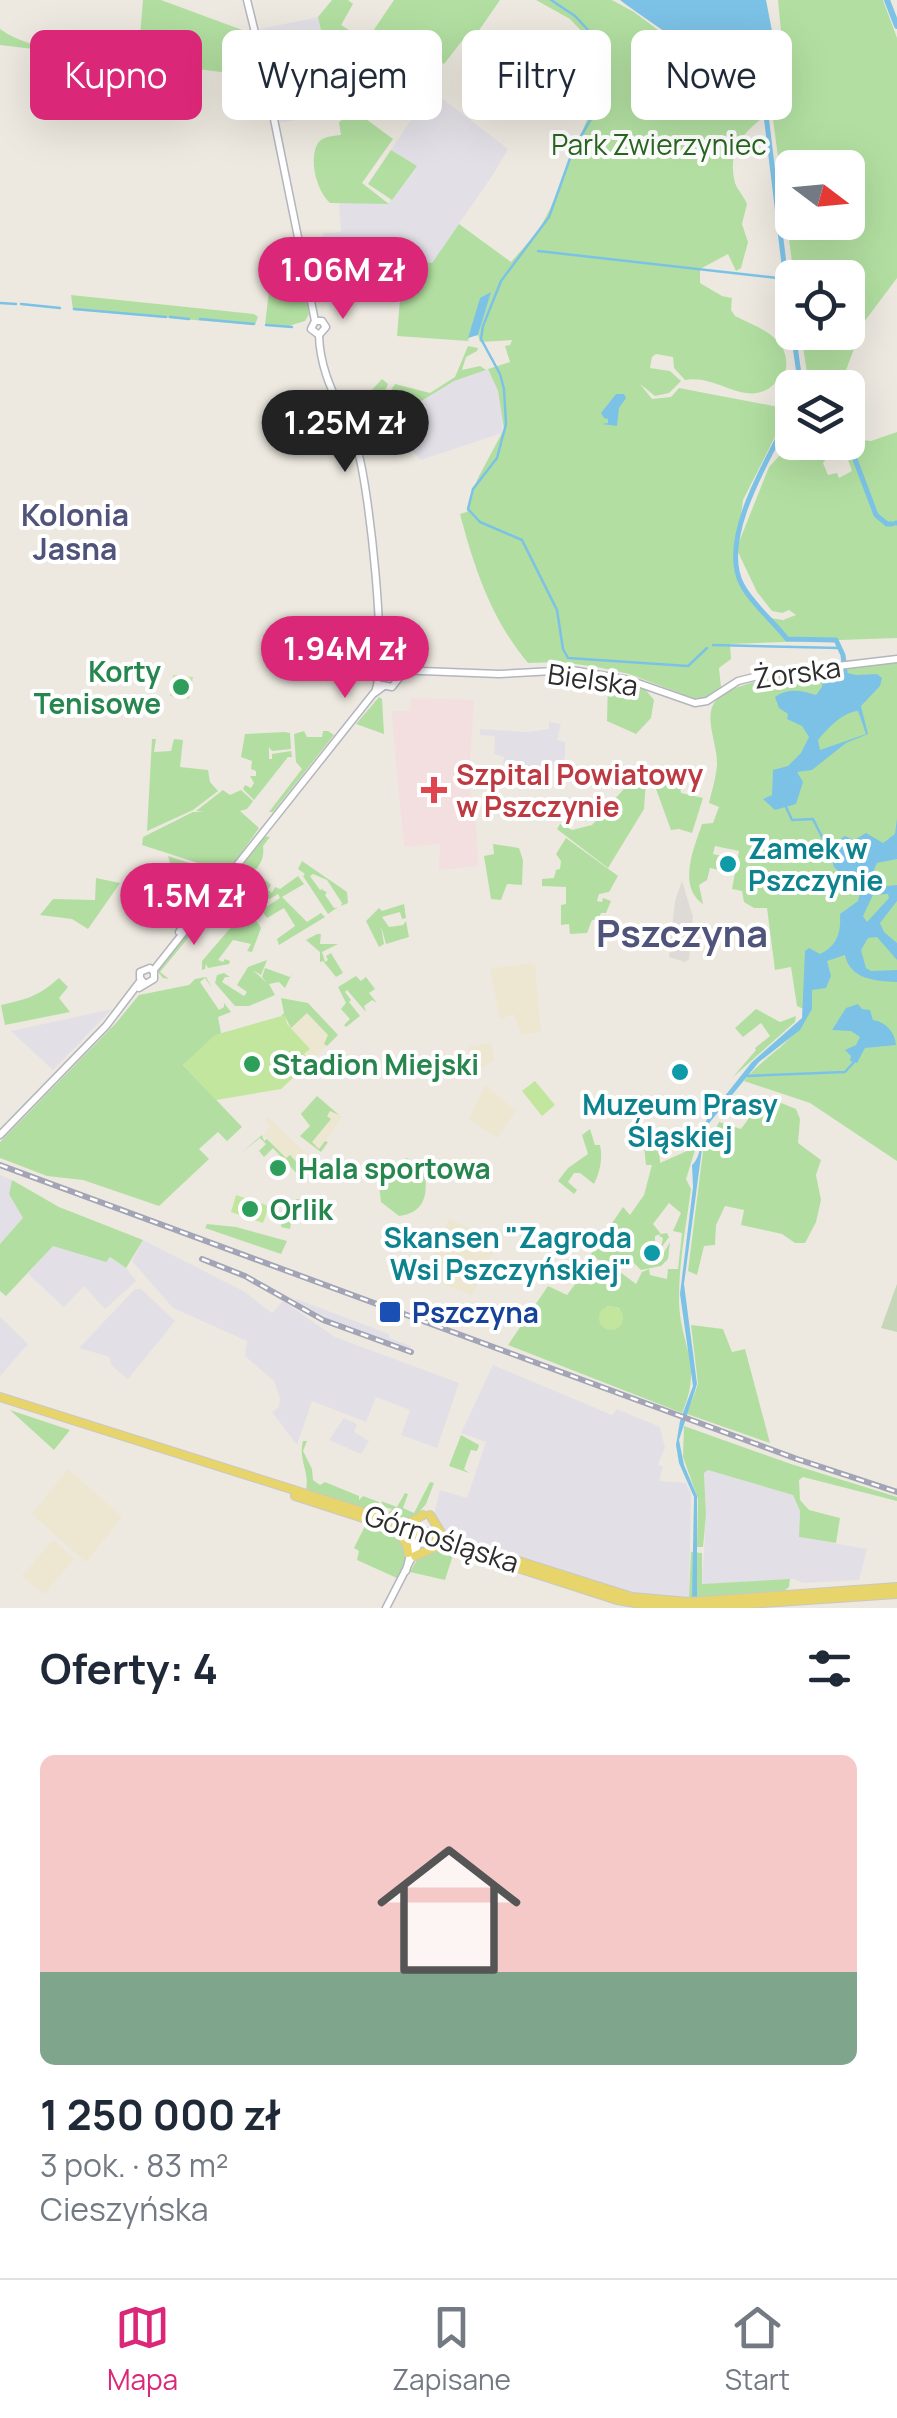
<!DOCTYPE html>
<html lang="pl">
<head>
<meta charset="utf-8">
<style>
	:root { --surface:#fff; --page:#f6f6f7; --text:#1f2937; --muted:#747a83; --line:#e0e1e3; --accent:#db2777 }
	body { margin:0; font-family:Manrope,sans-serif; background:var(--page); color:var(--text); height:100vh; display:flex; flex-direction:column; font-size:38px; white-space:nowrap }
	* { box-sizing:border-box; margin:0 }
	p { font-size:32px; color:var(--muted) }
	.icon { flex:none; width:55px; height:55px; fill:none; stroke:currentColor; stroke-width:2; stroke-linecap:round; stroke-linejoin:round }
	.map { position:relative; height:1608px; overflow:hidden }
	.drawer { display:flex; flex-direction:column; background:var(--surface); flex:1 }
	.drawer>* { flex:none }
	.banner { position:absolute; left:30px; top:30px; width:838px; height:90px; display:flex; gap:20px }
	.needle { width:65px; rotate:106deg }
	.fabs { position:absolute; left:775px; top:150px; display:grid; gap:20px }
	.fabs a { display:grid; place-items:center; width:90px; height:90px; border-radius:15px; background:var(--surface); box-shadow:0 10px 40px #0002; font-size:50px }
	.price { position:absolute; translate:-50% -85px; padding:0 22px; border-radius:35px; background:var(--accent); color:#fff; font-size:32px; line-height:65px; filter:drop-shadow(0 2px 5px #0008) }
	.price::after { content:''; position:absolute; left:50%; top:60px; width:30px; height:22px; margin-left:-15px; background:inherit; clip-path:polygon(0 0,100% 0,50% 100%) }
	.price.selected { background:#222; color:#fff }
	ul { padding:0; list-style:none }
	li { display:grid; align-content:center; gap:20px; height:530px; padding:0 40px }
	li+li { border-top:2px solid var(--line) }
	li span { display:grid; place-items:center; height:310px; border-radius:15px; color:#555 }
	li>.icon { margin-inline-start:auto }
	span .icon { width:180px; height:180px; fill:#fffc; stroke-width:1 }
	li b { font-size:42px }
	h2 { display:flex; justify-content:space-between; align-items:center; height:120px; padding:0 40px; font-size:42px }
	.tag { padding:0 35px; border-radius:15px; background:var(--surface); box-shadow:0 10px 40px #0002; font-size:35px; line-height:90px }
	.tag.selected { background:var(--accent); color:#fff }
	.dock { display:flex; justify-content:space-around; align-items:center; height:140px; border-top:2px solid var(--line); background:var(--surface); font-size:28px; color:var(--muted) }
	.dock a { display:grid; justify-items:center; gap:5px }
	.dock .selected { color:var(--accent) }
	.map>svg:first-child { display:block }
</style>
</head>
<body>
<div class="map">
<svg width="897" height="1608" viewBox="0 0 897 1608">
	<rect width="100%" height="100%" fill="#ede9e0"/>
	<!-- industrial -->
	<g fill="#e2e0e6">
		<path d="M318,17L321,20L337,114L279,123L260,29Z"/>
		<path d="M431,90L508,149L494,173L432,263L326,251L323,233L341,232L339,202L388,204L416,166L391,150Z"/>
		<path d="M488,369L498,391L503,417L502,433L421,460L387,422L454,381Z"/>
		<path d="M549,722L561,724L557,740L565,742V757L556,775L555,770L549,768L539,771L503,763L504,757L494,754L495,736L480,735V729L528,732L549,729Z"/>
		<path d="M112,1009L53,1070L11,1031Z"/>
		<path d="M0,1175L12,1180L9,1194L24,1218L0,1244Z"/>
		<path d="M143,1240L245,1292L272,1313L283,1301L335,1337L459,1383L437,1448L401,1435L410,1410L376,1397L366,1422L312,1401L297,1445L272,1412L279,1407L280,1398L274,1381L245,1356L247,1341L173,1308L132,1261Z"/>
		<path d="M53,1245L105,1261L109,1257L126,1268L136,1281L105,1309L84,1286L64,1307L28,1274Z"/>
		<path d="M135,1289H141L175,1321L128,1379L111,1365L110,1357L79,1348Z"/>
		<path d="M296,1299L389,1334V1338L411,1346L409,1349L330,1321L293,1303Z"/>
		<path d="M0,1317L28,1344L0,1376Z"/>
		<path d="M493,1365L612,1415L617,1409L660,1427L665,1448L658,1464L663,1467L659,1481L686,1483L691,1494L689,1598L636,1595L526,1562L449,1535L440,1528L434,1514L440,1490L467,1498L486,1442L461,1433Z"/>
		<path d="M344,1418L357,1424L354,1432L369,1441L361,1454L329,1440Z"/>
		<path d="M708,1470L793,1495L800,1511L799,1537L867,1549L859,1580L803,1583L794,1579L702,1584L706,1515L704,1472Z"/>
	</g>
	<!-- education -->
	<g fill="#ede6d1">
		<path d="M531,963L535,966L541,1032L521,1035L514,1014L500,1019L490,969Z"/>
		<path d="M308,1003L337,1035L311,1061L304,1054L309,1050L287,1024L285,1015Z"/>
		<path d="M491,1043L494,1060L473,1073L468,1047Z"/>
		<path d="M485,1085L516,1111L497,1138L469,1119Z"/>
		<path d="M317,1096L342,1117L318,1151L300,1136L310,1126L300,1113Z"/>
		<path d="M268,1117L314,1161L300,1177L270,1145L272,1142L264,1133L271,1126L265,1120Z"/>
		<path d="M449,1219L498,1241L472,1295L423,1277Z"/>
		<path d="M68,1469L122,1517L86,1562L32,1514Z"/>
		<path d="M53,1540L74,1559L44,1594L22,1576Z"/>
	</g>
	<!-- medical -->
	<path fill="#f3dfdf" d="M411,698L474,700L469,775L471,798L475,804L478,866L439,870L440,844L404,847L392,718L393,711H410Z"/>
	<!-- green -->
	<g fill="#b2dfa1" fill-rule="evenodd">
		<path d="M143,0H161L253,34L262,77L0,45V29C32,53 98,54 138,60Z"/>
		<path d="M332,0H348L353,4L341,25L362,38L363,52L327,55L318,17Z"/>
		<path d="M394,0H500L473,39L465,37L444,64L429,54H417C399,74 379,83 363,104L369,86L367,40Z"/>
		<path d="M536,0H612L634,12L707,67C719,85 729,84 749,83L760,120C739,136 728,156 735,183C738,191 744,196 747,204L742,224L748,242L741,268L736,271L728,254L700,269V283L722,296L732,298L731,310L735,316C759,328 790,337 786,369C755,421 723,373 685,380L674,368L673,357L656,354L652,357L650,368L670,371L681,381L669,393L655,396L640,384L652,399L671,397L679,388L789,409L743,500L737,547L769,467L780,455L781,446L792,425V442L828,443L833,451L823,463L828,475L837,473L839,478L852,471L842,443L848,442V416H850L861,440L871,441L897,432V638L730,644L731,659L719,668L721,687L706,698L698,700L629,674L597,667L561,662L528,663C491,619 474,567 460,514L467,512L477,480L504,429L498,391L488,369L510,362L505,346L510,345L512,340L480,342L478,335L490,293L480,299L468,341L397,336L402,274L418,275L421,262L432,263L459,224L511,262L539,230L551,207L600,88L606,57L570,19ZM737,550L757,592L772,611L782,613L789,610L796,615L783,620L764,617L734,569Z"/>
		<path d="M778,0H883L897,38V278L864,322L843,378L809,387L801,333L848,332V278L794,277L769,89L790,83L785,72ZM792,168H848V222H792Z"/>
		<path d="M363,80L358,102L338,117L333,114L337,113L332,83Z"/>
		<path d="M355,111L393,139L362,183L389,204L330,203C317,191 308,160 318,143C323,136 333,136 341,135L339,122Z"/>
		<path d="M391,150L417,166L392,200L368,184Z"/>
		<path d="M274,248L281,273L301,279L309,314L305,321L285,327L265,325Z"/>
		<path d="M71,295L254,314L258,317L255,325L73,310Z"/>
		<path d="M468,346L478,348L477,351L466,357L462,370L480,366L486,370L454,381L387,422L372,402L375,400L370,392L382,379L388,384L384,393L386,398L395,384L430,393L455,377Z"/>
		<path d="M897,662V1161L810,1103L744,1081C764,1055 796,1043 808,1011L797,1006L791,967L775,970L767,908H754L744,902L742,891L732,889L739,851L715,846L713,854L722,856L719,870L710,868L707,880L699,885L703,904C677,886 694,848 702,824L713,823L719,807L709,803C712,790 716,778 717,765C718,748 705,720 713,705C729,673 862,665 897,662Z"/>
		<path d="M608,679L644,688L654,700L651,718L636,734L607,721Z"/>
		<path d="M379,697L382,699L384,734L356,724Z"/>
		<path d="M304,731L307,737H322L323,731H328L334,735L273,812H269L302,769L296,762L294,734Z"/>
		<path d="M285,732L290,733L291,749L272,751L269,747V759H272V754L291,751L292,757H288L254,800L243,789L245,785L251,788L254,783L250,776H256V771L251,769L252,761L241,757L245,734Z"/>
		<path d="M152,739H156L154,752L171,751L174,739L183,740L180,767L208,770L210,782L218,791L193,810L147,831Z"/>
		<path d="M652,769L677,770L681,793L703,798L692,833L679,829L671,830L652,778L648,777Z"/>
		<path d="M637,774L646,780L644,809L608,868L557,829L560,824L572,830L592,825Z"/>
		<path d="M223,790L230,795L241,790L253,801L247,809L240,811L259,828L226,874L220,880L218,876L215,878L217,883L203,898L185,897L191,892L186,894L179,888L163,905L161,912L167,915L165,919L158,913L163,897L159,889L163,885L145,881L138,884L133,878L136,873L139,874L137,880L164,882L171,867L168,856L214,871L220,878L226,872L142,845L143,837L193,812H204L196,811Z"/>
		<path d="M263,836L270,837L263,846C266,865 250,881 231,876L221,889L224,892L232,882L261,928L252,952L247,951L251,944L233,940L218,960L223,962L225,959L230,961L229,964L208,968L206,964L205,969L202,970V961L239,918L230,904L225,902L224,895L160,972L169,979L163,978L158,972L160,967L232,874L235,877L234,873Z"/>
		<path d="M566,838L618,876L609,892L599,894L597,901L602,902L603,898L611,901L606,913H601L598,920H592L587,933L570,934L569,924L561,925V905L566,904V887L542,886V879L554,878L556,870L560,869L561,861L556,854Z"/>
		<path d="M493,844L519,848L523,860L522,885L507,884L501,900L491,899L484,856L494,854Z"/>
		<path d="M302,861L347,892L348,903L341,906L342,903L327,880L313,874L310,876L320,890L324,888L322,890L327,892L325,895L334,908L338,907L328,914L303,876L305,874L298,869Z"/>
		<path d="M261,876L271,885L268,890L272,893L275,887L280,889L298,876L304,884L282,897L307,922L321,913L325,917L279,945L277,939L295,926L284,908L267,918L261,910L280,898L278,894L252,909L239,890V887Z"/>
		<path d="M96,878L120,883L88,929L72,919L40,915L53,899L95,900Z"/>
		<path d="M404,904L406,918L402,919L400,912L382,917L389,927L403,925L406,921L409,937L386,944L381,926L384,944L379,947L366,921L379,908L382,911Z"/>
		<path d="M317,934H321L320,944H338L322,952L325,962L328,960L326,956L331,953L343,973L336,977L323,961L320,962V952L306,940Z"/>
		<path d="M267,960L261,975L253,970L267,983L262,977L265,968L290,977L293,972L285,988L279,982L269,984L275,995L249,1006H235L215,983L217,975L224,973L230,977H225L222,982L244,996L247,992L237,985L248,967Z"/>
		<path d="M356,976L361,981L366,977L375,989L369,993L377,1003L372,1000L364,1006L366,1012L347,990L345,992L351,1000L349,1002L360,1016L346,1027L344,1025L350,1019L341,1009L346,1003L338,987Z"/>
		<path d="M206,977L212,988L205,978L200,982L219,1010L224,1007V1003L231,1012L218,1017L221,1033L183,1065L242,1127L227,1141L218,1132L199,1149L209,1159L159,1206L83,1180L47,1176L0,1158V1142L116,1023L139,995L189,985L195,979Z"/>
		<path d="M59,978L68,987L59,998L70,1012L5,1025L1,1005C26,999 36,998 59,978Z"/>
		<path d="M281,998L308,1003L338,1035L327,1046L324,1044L328,1035L307,1013L291,1028L285,1016H281L284,1013Z"/>
		<path d="M756,1009L780,1022L796,1016L795,1022L732,1078L756,1050L755,1048L770,1036L761,1023L743,1037L735,1028Z"/>
		<path d="M317,1096L339,1115L330,1111L327,1116L331,1119L312,1142L319,1149L325,1141L328,1142L321,1152L300,1136L310,1126L301,1114Z"/>
		<path d="M769,1098L796,1109L800,1119L798,1143L821,1160L816,1175L821,1200L816,1222L805,1243H795L782,1234L741,1225L744,1210L725,1206L716,1225L715,1245L704,1246L697,1275L688,1271L704,1143L709,1144L719,1122L741,1129L752,1114L763,1112Z"/>
		<path d="M590,1129L595,1145H600C603,1158 600,1172 594,1184L580,1173H574L568,1182L577,1190L574,1194L558,1181L568,1168L588,1154L582,1135Z"/>
		<path d="M653,1134L655,1147H659L660,1163L696,1147L686,1179L691,1189C686,1226 679,1262 679,1298C679,1346 704,1362 682,1413L508,1345L548,1286L567,1295L579,1279L591,1285L609,1268L591,1254L623,1207L630,1215L644,1195L652,1165H646L643,1136ZM669,1203L681,1213L673,1231L682,1233L678,1269H668L667,1279L650,1275L649,1269L642,1272L636,1284L616,1269L627,1256L641,1270L661,1266L668,1259L670,1242L662,1256L657,1248L655,1252V1236L661,1234L659,1236L663,1238L661,1248L669,1237L667,1233L661,1234L653,1224ZM608,1306L619,1308L622,1322L613,1329L606,1328L600,1314Z"/>
		<path d="M262,1135L264,1141L267,1139L286,1158L290,1155L306,1172L300,1177L273,1148L264,1157L259,1151L266,1144L260,1138L241,1153Z"/>
		<path d="M407,1158L425,1175C428,1197 423,1213 399,1216L381,1202L379,1185L387,1166Z"/>
		<path d="M12,1180L59,1207L143,1240L126,1268L110,1257L106,1262L53,1246L6,1296L0,1291V1244L23,1218L9,1194Z"/>
		<path d="M297,1199L320,1205L319,1210L315,1212L313,1218L298,1214L296,1218L292,1217L290,1229L281,1227L285,1208Z"/>
		<path d="M207,1224L236,1227L287,1241L281,1254L205,1228Z"/>
		<path d="M691,1325L723,1329L732,1352L745,1349L770,1443L687,1414L698,1384Z"/>
		<path d="M10,1410L70,1430L54,1450Z"/>
		<path d="M684,1426L791,1464L897,1497V1501L803,1477L799,1480L800,1500L809,1510L840,1518L836,1543L799,1537L800,1511L793,1495L708,1470L704,1473L706,1515L703,1547H697L698,1499L683,1457Z"/>
		<path d="M461,1435L479,1445L477,1451L471,1450L464,1469L469,1473L449,1466Z"/>
		<path d="M303,1441H307L303,1451L312,1469L313,1480L320,1485L325,1482L359,1496V1500L363,1496L379,1502L380,1514L306,1490C310,1472 298,1460 303,1441Z"/>
		<path d="M430,1482L434,1483L426,1504L413,1519L399,1520L386,1516L392,1509L384,1507L381,1501L397,1507L405,1493L408,1494L403,1508L414,1513Z"/>
		<path d="M365,1526L399,1538L406,1554L399,1579L357,1560L359,1551L354,1548Z"/>
		<path d="M439,1551L453,1555L445,1580L410,1572L418,1558Z"/>
		<path d="M691,1552L702,1553V1584L790,1579L789,1587L784,1591L689,1598Z"/>
	</g>
	<!-- cemetery -->
	<path fill="#c5d6b9" d="M897,1284V1332L881,1328Z"/>
	<!-- pitch -->
	<g fill="#c2e69e">
		<path d="M173,675L193,677L189,699L170,696Z"/>
		<path d="M285,1015L287,1024L310,1049L304,1054L311,1061L281,1089L216,1100L183,1065L215,1035Z"/>
		<path d="M535,1081L555,1105L542,1116L522,1091Z"/>
		<path d="M236,1195L269,1206L263,1223L231,1212Z"/>
		<circle cx="611" cy="1318" r="12"/>
	</g>
	<!-- plaza -->
	<path fill="#dedbd7" d="M682,881L693,917L689,959L685,962L669,957L675,901Z"/>
	<!-- water -->
	<g fill="#7cc2e7" fill-rule="evenodd">
		<path d="M620,0H766L779,67C764,82 737,82 718,78C691,46 653,25 620,0Z"/>
		<path d="M491,292L478,335L468,338L480,298Z"/>
		<path d="M616,394H624L626,398L619,408L617,426L602,424L608,423V419L604,418L601,413Z"/>
		<path d="M843,672L856,675L877,674L882,678L880,686L861,706L868,734L846,743L812,770L797,772L803,782L796,804L775,810L763,799L772,795L773,770L788,766L801,753L809,737L802,726L787,719L788,714L779,708L775,697C789,687 803,691 816,695L822,687L823,680H831ZM858,711L866,734L820,750L818,740C828,728 843,712 858,711Z"/>
		<path d="M897,818V859L877,863L871,876L878,887L897,885V901L880,923L884,932L897,943V960L877,937L868,938L861,950L866,968L871,971L897,970V982C874,981 850,979 845,955L827,961L831,976L826,988L812,990V1009L800,1030L759,1062L710,1122L704,1134L684,1284L697,1384L679,1440L684,1465L697,1496V1598L692,1599L694,1497L679,1463L676,1445L680,1421L693,1386L680,1294L693,1187L692,1165C703,1156 700,1132 708,1117L752,1062L802,1018L805,951L809,948L820,954C838,945 841,932 840,914L858,901L860,892L834,867L828,847L845,836L854,840L866,833L883,843L895,834ZM888,894L889,898L867,922L863,916L873,895Z"/>
		<path d="M858,1004L862,1009L870,1010L873,1020C886,1022 895,1032 896,1045L865,1048L857,1063L850,1061L851,1056L845,1050L856,1045L860,1037L851,1031L832,1030L846,1008Z"/>
	</g>
	<g fill="none" stroke-linecap="round" stroke-linejoin="round">
		<!-- stream -->
		<g stroke="#7cc2e7" stroke-width="2.5">
			<path d="M551,0L575,16L601,44L608,63L595,112L573,150L549,217L501,281L483,326L481,339L500,374L504,389L506,424L497,458L473,489L468,509L480,522L522,540L557,610L563,649L568,658L688,666L707,648"/>
			<path d="M538,251L787,279"/>
			<path d="M0,303L16,304"/>
			<path d="M21,304L60,308"/>
			<path d="M74,309L166,317"/>
			<path d="M170,317L189,319"/>
			<path d="M200,319L254,324"/>
			<path d="M266,325L292,327"/>
			<path d="M713,645L840,648"/>
			<path d="M786,807L792,820L813,819L824,841L830,846"/>
			<path d="M746,1076L845,1072L854,1062"/>
		</g>
		<!-- canal -->
		<g stroke="#7cc2e7" stroke-width="5">
			<path d="M762,82L792,330"/>
			<path d="M763,89L787,81"/>
			<path d="M793,332L801,388"/>
			<path d="M820,388L855,379L853,454L876,515L887,524H892"/>
			<path d="M792,412C771,454 717,539 742,585C752,604 774,622 787,639L836,640L843,655L845,672"/>
			<path d="M896,523H897"/>
		</g>
		<!-- river -->
		<path stroke="#7cc2e7" stroke-width="6" d="M887,0L897,26"/>
		<!-- secondary casing -->
		<g stroke="#b4b5bf" stroke-width="9">
			<g id="secondary">
				<path d="M247,0L263,65L315,321L311,329L319,335"/>
				<path d="M315,321H322L326,327L319,335"/>
				<path d="M319,335C320,380 345,411 358,452C369,489 388,660 375,692"/>
				<path d="M381,653L386,663L396,670L499,674L572,670L629,680L695,703L707,701L738,681L762,675L897,659"/>
				<path d="M382,685L392,687L399,678"/>
				<path d="M179,932L205,899"/>
				<path d="M153,971L373,694L384,686"/>
				<path d="M139,988L154,979V972L150,968L140,972V978L144,983"/>
				<path d="M0,1135L106,1026L141,980"/>
				<path d="M406,1571L416,1530"/>
				<path d="M386,1608L424,1534"/>
			</g>
		</g>
		<!-- primary casing -->
		<g stroke="#c8c8c8" stroke-width="10">
			<g id="primary">
				<path d="M0,1397L632,1597L689,1602L897,1587"/>
				<path d="M295,1496L617,1600L657,1607L688,1608"/>
				<path d="M430,1515L445,1539"/>
				<path d="M400,1523L411,1522L423,1515"/>
				<path d="M399,1534L407,1545L408,1553"/>
				<path d="M415,1556L438,1546"/>
				<path d="M689,1608L897,1594"/>
			</g>
		</g>
		<!-- secondary -->
		<use href="#secondary" stroke="#fff" stroke-width="6"/>
		<!-- primary -->
		<use href="#primary" stroke="#e7d46b" stroke-width="8"/>
		<!-- rail casing -->
		<g stroke="#a3a4b5" stroke-width="6">
			<g id="rail">
				<path d="M0,1165L797,1459L897,1492"/>
				<path d="M202,1259L245,1276L323,1320L411,1352"/>
			</g>
		</g>
		<!-- rail -->
		<use href="#rail" stroke="#fff" stroke-width="2.5" stroke-dasharray="8" stroke-linecap="butt"/>
	</g>
	<!-- markers -->
	<g fill="#2e9e5b" stroke="#fff" stroke-width="4">
		<circle cx="181" cy="687" r="10"/>
		<circle cx="252" cy="1064" r="10"/>
		<circle cx="278" cy="1168" r="10"/>
		<circle cx="250" cy="1209" r="10"/>
	</g>
	<path fill="#e0444e" stroke="#fff" stroke-width="4" d="M429 775h10v10h10v10h-10v10h-10v-10h-10v-10h10z"/>
	<g fill="#0f9aa8" stroke="#fff" stroke-width="4">
		<circle cx="728" cy="864" r="10"/>
		<circle cx="680" cy="1072" r="10"/>
		<circle cx="652" cy="1253" r="10"/>
	</g>
	<rect fill="#1a4fb4" stroke="#fff" stroke-width="4" x="378" y="1300" width="24" height="24" rx="5"/>
	<g text-anchor="middle" dominant-baseline="central" stroke-width="8" stroke-linejoin="round" paint-order="stroke">
		<!-- park labels -->
		<g font-size="28" fill="#296620" stroke="#fff">
			<text x="659" y="144">Park Zwierzyniec</text>
		</g>
		<!-- leisure labels -->
		<g font-size="28" font-weight="bold" fill="#27864d" stroke="#fff" text-anchor="start">
			<text x="161" y="671" text-anchor="end">Korty<tspan x="161" dy="32">Tenisowe</tspan></text>
			<text x="272" y="1064">Stadion Miejski</text>
			<text x="298" y="1168">Hala sportowa</text>
			<text x="270" y="1209">Orlik</text>
		</g>
		<!-- street labels -->
		<g font-size="28" fill="#2d2d2d" stroke="#fff">
			<text transform="translate(797 672) rotate(-8)">Żorska</text>
			<text transform="translate(593 679) rotate(8)">Bielska</text>
			<text transform="translate(442 1538) rotate(18)">Górnośląska</text>
		</g>
		<!-- health labels -->
		<g font-size="28" font-weight="bold" fill="#be3a42" stroke="#fff" text-anchor="start">
			<text x="456" y="774">Szpital Powiatowy<tspan x="456" dy="32">w Pszczynie</tspan></text>
		</g>
		<!-- culture labels -->
		<g font-size="28" font-weight="bold" fill="#0d838f" stroke="#fff" text-anchor="start">
			<text x="748" y="848">Zamek w<tspan x="748" dy="32">Pszczynie</tspan></text>
			<text x="680" y="1104" text-anchor="middle">Muzeum Prasy<tspan x="680" dy="32">Śląskiej</tspan></text>
			<text x="632" y="1237" text-anchor="end">Skansen "Zagroda<tspan x="632" dy="32">Wsi Pszczyńskiej"</tspan></text>
		</g>
		<!-- transit labels -->
		<g font-size="28" font-weight="bold" fill="#164399" stroke="#fff" text-anchor="start">
			<text x="412" y="1312">Pszczyna</text>
		</g>
		<!-- neighbourhood labels -->
		<g font-size="30" font-weight="bold" fill="#50547b" stroke="#fff">
			<text x="75" y="514">Kolonia<tspan x="75" dy="34">Jasna</tspan></text>
		</g>
		<!-- district labels -->
		<g font-size="38" font-weight="bold" fill="#50547b" stroke="#fff">
			<text x="682" y="932">Pszczyna</text>
		</g>
	</g>
</svg>
<div class="fabs">
<a><svg class="needle" viewBox="-14 -14 28 28"><path d="M0-13l5 13h-10z" fill="#e53935"/><path d="M0 13l5-13h-10z" fill="#747a83"/></svg></a>
<a><svg class="icon" aria-label="locate" viewBox="0 0 24 24"><circle cx="12" cy="12" r="6"/><path d="M12 2v4M12 18v4M2 12h4M18 12h4"/></svg></a>
<a><svg class="icon" aria-label="layers" viewBox="0 0 24 24"><path d="M12 4l9 5-9 5-9-5zM3 14l9 5 9-5"/></svg></a>
</div>
<b class="price" style="left:343px;top:322px">1.06M zł</b>
<b class="price selected" style="left:345px;top:475px">1.25M zł</b>
<b class="price" style="left:345px;top:701px">1.94M zł</b>
<b class="price" style="left:194px;top:948px">1.5M zł</b>
<div class="banner">
<a class="tag selected">Kupno</a>
<a class="tag">Wynajem</a>
<a class="tag">Filtry</a>
<a class="tag">Nowe</a>
</div>
</div>
<section class="drawer">
<h2>Oferty: 4<svg class="icon" aria-label="filters" viewBox="0 0 24 24"><path d="M4 7h16M4 17h16"/><circle cx="9" cy="7" r="2"/><circle cx="15" cy="17" r="2"/></svg></h2>
<ul>
<li><span style="background:linear-gradient(#f6c9c9 70%,#7fa58c 0)"><svg class="icon" aria-label="home" viewBox="0 0 24 24"><path d="M3 11l9-7 9 7M6 9v11h12V9"/></svg></span><div><b>1 250 000 zł</b><p>3 pok. · 83 m²</p><p>Cieszyńska</p></div></li>
</ul>
</section>
<nav class="dock">
<a class="selected"><svg class="icon" aria-label="map" viewBox="0 0 24 24"><path d="M3 6l6-2 6 2 6-2v14l-6 2-6-2-6 2zM9 4v14M15 6v14"/></svg>Mapa</a>
<a><svg class="icon" aria-label="saved" viewBox="0 0 24 24"><path d="M7 4h10v16l-5-4-5 4z"/></svg>Zapisane</a>
<a><svg class="icon" aria-label="home" viewBox="0 0 24 24"><path d="M3 11l9-7 9 7M6 9v11h12V9"/></svg>Start</a>
</nav>
</body>
</html>
